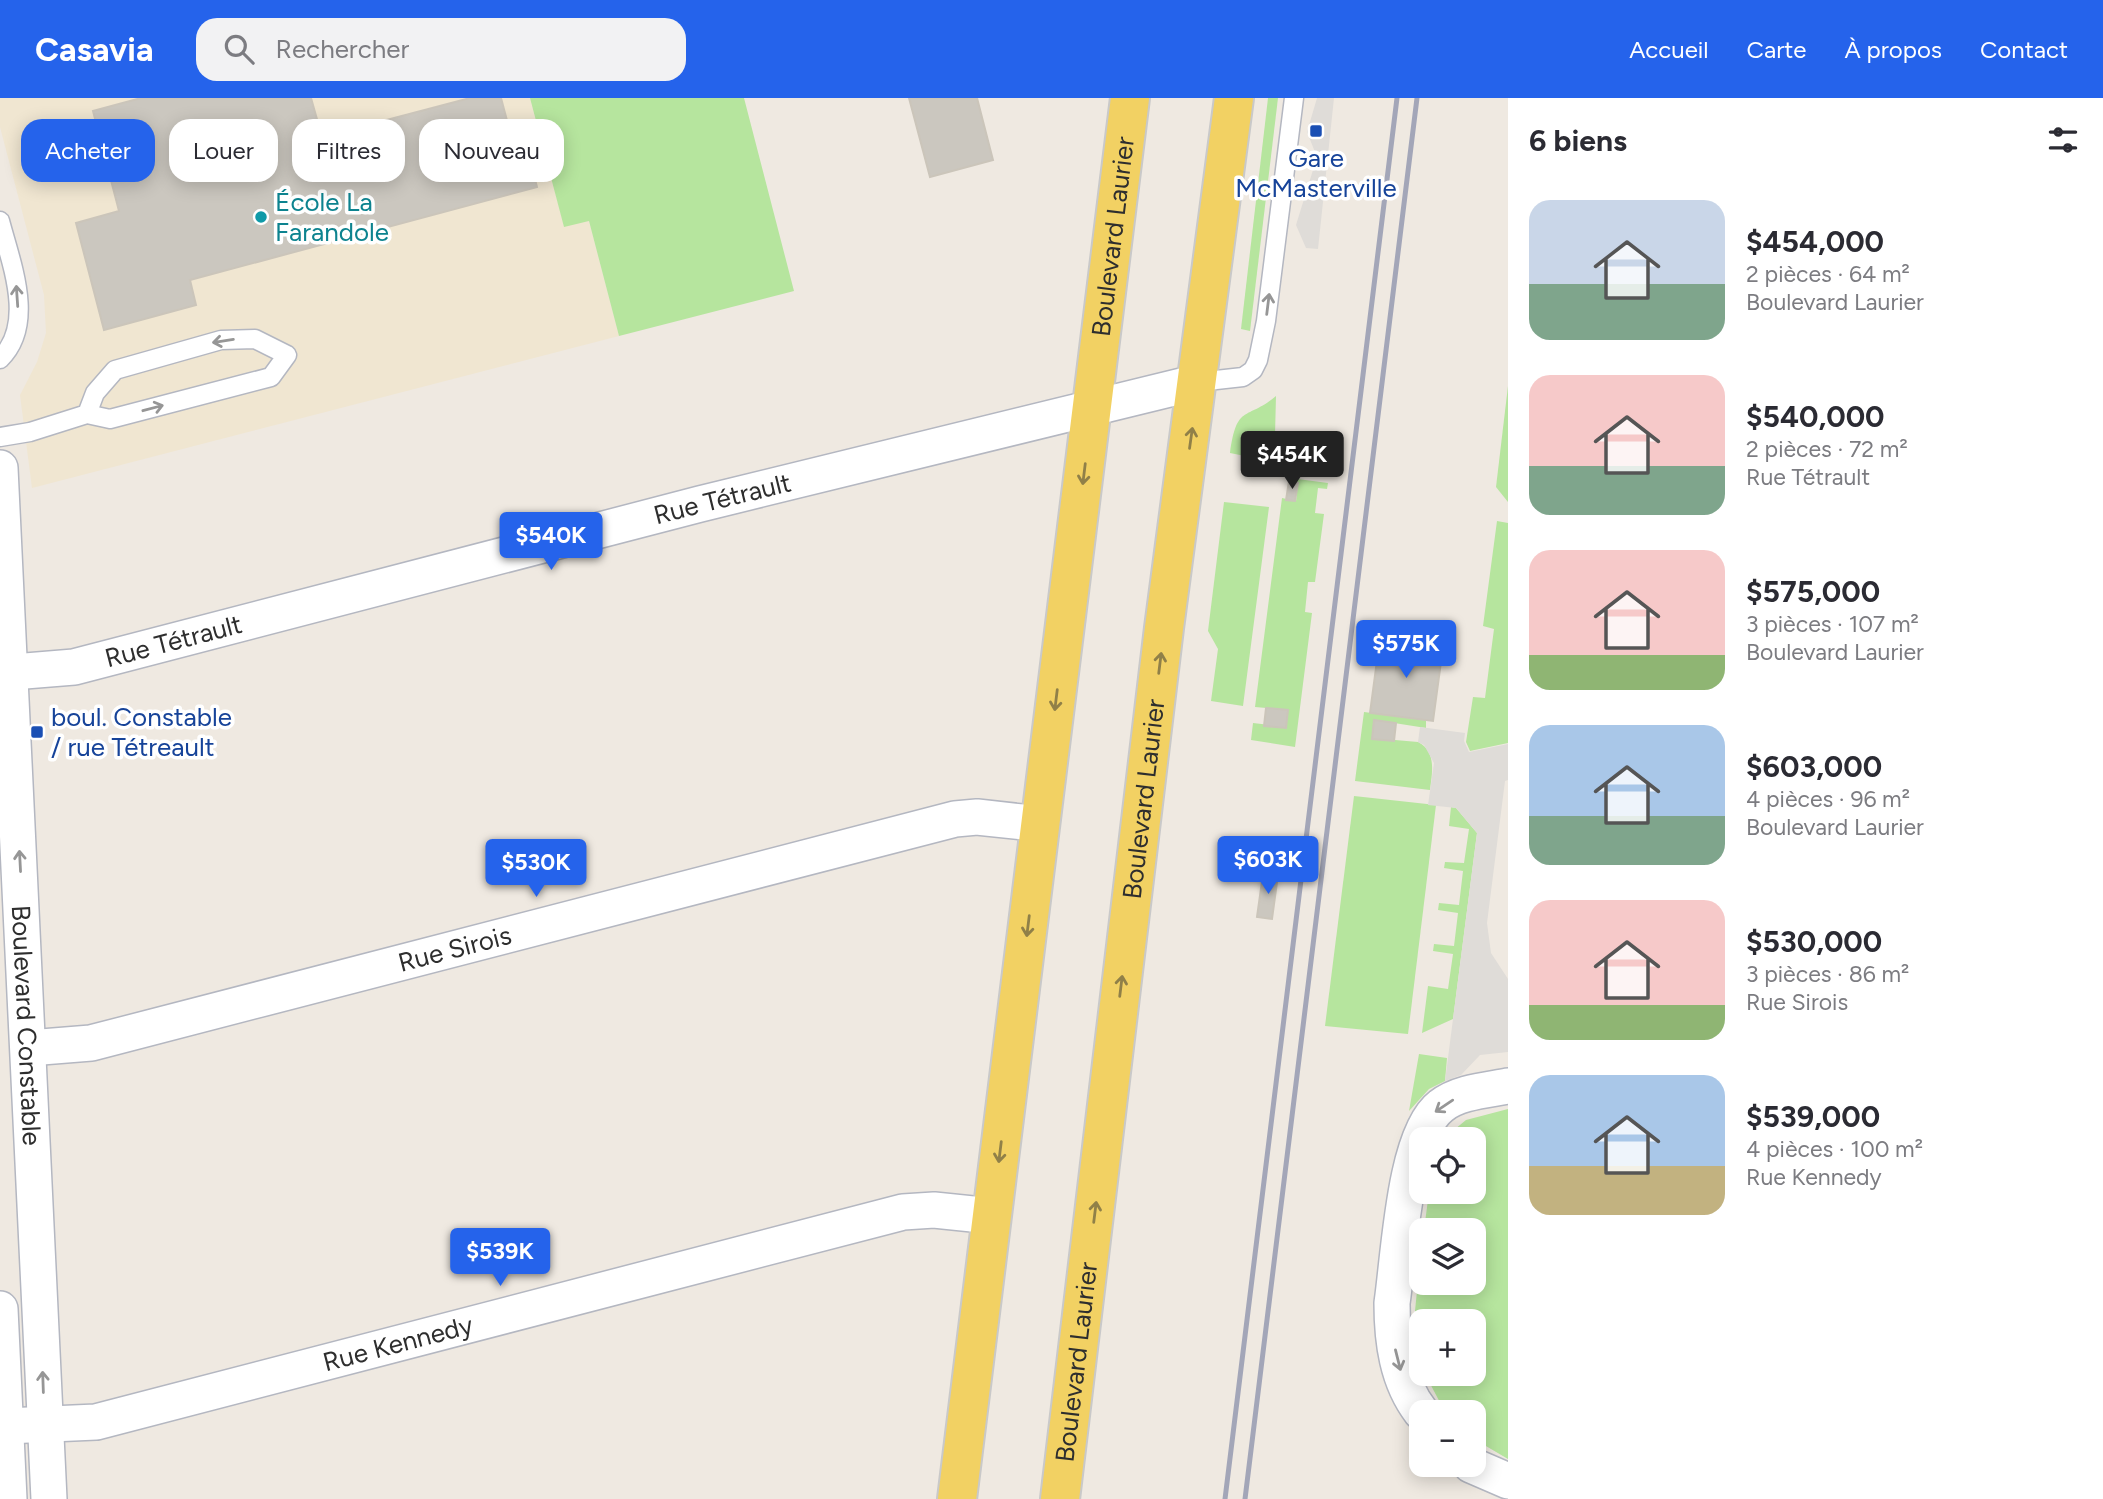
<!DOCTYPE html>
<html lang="fr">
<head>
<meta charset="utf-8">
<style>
	:root { --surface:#fff; --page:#f2f2f3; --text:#2b2b33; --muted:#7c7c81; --accent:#2563eb }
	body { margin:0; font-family:Figtree,sans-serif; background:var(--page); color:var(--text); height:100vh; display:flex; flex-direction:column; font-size:26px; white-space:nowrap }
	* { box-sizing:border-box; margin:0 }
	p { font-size:23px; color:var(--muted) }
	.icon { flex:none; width:38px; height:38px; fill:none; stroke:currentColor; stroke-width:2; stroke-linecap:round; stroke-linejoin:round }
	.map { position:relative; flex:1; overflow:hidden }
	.drawer { display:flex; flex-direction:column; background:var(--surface); width:595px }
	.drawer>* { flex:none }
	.top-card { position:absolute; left:21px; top:21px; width:665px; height:63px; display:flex; gap:14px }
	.tools { position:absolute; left:1409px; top:1029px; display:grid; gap:14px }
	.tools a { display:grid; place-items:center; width:77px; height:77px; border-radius:14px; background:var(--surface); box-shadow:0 4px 18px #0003; font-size:35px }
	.price { position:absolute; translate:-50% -60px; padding:0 16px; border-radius:7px; background:var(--accent); color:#fff; font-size:23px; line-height:46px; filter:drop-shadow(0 2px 4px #0008) }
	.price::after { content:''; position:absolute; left:50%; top:42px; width:21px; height:16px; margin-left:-10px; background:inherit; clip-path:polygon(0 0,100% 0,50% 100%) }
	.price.current { background:#222; color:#fff }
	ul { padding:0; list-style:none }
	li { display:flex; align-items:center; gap:21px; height:175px; padding:0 21px }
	li span { display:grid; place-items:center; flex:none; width:196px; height:140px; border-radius:21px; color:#555 }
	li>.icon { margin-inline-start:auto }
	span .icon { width:84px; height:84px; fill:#fffc; stroke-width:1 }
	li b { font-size:30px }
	h2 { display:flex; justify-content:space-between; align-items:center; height:84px; padding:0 21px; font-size:30px }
	.chip { padding:0 24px; border-radius:21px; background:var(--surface); box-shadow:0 4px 18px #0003; font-size:24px; line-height:63px }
	.chip.current { background:var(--accent); color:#fff }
	header { display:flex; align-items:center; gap:42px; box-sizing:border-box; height:98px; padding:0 35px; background:var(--accent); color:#fff }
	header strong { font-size:33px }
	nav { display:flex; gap:38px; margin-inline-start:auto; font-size:24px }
	.search { width:490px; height:63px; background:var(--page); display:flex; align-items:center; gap:18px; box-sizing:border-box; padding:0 24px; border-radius:21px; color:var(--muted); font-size:26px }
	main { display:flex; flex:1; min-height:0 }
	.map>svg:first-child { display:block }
</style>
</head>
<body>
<header>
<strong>Casavia</strong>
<div class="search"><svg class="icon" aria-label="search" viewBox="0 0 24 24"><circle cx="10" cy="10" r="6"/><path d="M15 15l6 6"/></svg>Rechercher</div>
<nav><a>Accueil</a><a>Carte</a><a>À propos</a><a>Contact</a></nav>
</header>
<main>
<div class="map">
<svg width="1508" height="1401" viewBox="0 0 1508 1401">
	<rect width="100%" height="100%" fill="#efe9e1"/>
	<!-- education -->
	<path fill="#f0e6d1" d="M0,0H530L564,128L589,123L619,238L32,390L20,297L37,264L46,235L44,197L0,29Z"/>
	<!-- green -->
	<g fill="#b6e59e">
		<path d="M530,0H744L794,193L619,238L589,123L564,129Z"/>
		<path d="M1268,0H1278L1250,233L1241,231Z"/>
		<path d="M1508,288V404L1496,389Z"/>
		<path d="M1276,298L1275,337H1263L1262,358L1275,360V364L1230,355C1237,305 1246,323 1276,298Z"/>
		<path d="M1290,380L1328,385L1327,391L1318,390L1315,415L1324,416L1315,484H1308L1305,514L1312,515L1295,649L1251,642L1253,625L1286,629L1288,612L1255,609L1282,400L1296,403L1298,385L1289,383Z"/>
		<path d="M1224,404L1269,409L1243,608L1211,603L1218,551L1208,533Z"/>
		<path d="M1497,423L1508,425V645L1470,653L1466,644L1473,599L1485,600L1494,531L1483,528Z"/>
		<path d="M1364,614L1426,622V630L1375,622L1372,640L1418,644C1437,654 1432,675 1430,692L1355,683Z"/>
		<path d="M1354,698L1436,707L1408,936L1325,928Z"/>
		<path d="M1451,709L1456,710L1477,735L1453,921L1422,935L1428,888L1448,891L1453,856L1433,853L1434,846L1454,848L1458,815L1438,812L1439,805L1459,807L1463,773L1444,770L1445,764L1464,765L1469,731L1449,728Z"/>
		<path d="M1419,956L1447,960L1445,983L1429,991L1409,1013Z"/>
		<path d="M1508,1011V1361L1474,1341V1314H1445L1425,1276H1474V1223H1421V1263L1415,1213L1421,1153V1185H1474V1132H1424L1429,1094H1474V1041H1443L1466,1022Z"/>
	</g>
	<!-- plaza -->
	<g fill="#dfdcd8">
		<path d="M1317,0H1334L1318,151L1306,150L1296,127L1317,59L1307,34Z"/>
		<path d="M1420,629L1465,635L1464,643L1469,654L1508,646V682L1505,683L1487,825L1491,855L1508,881V954L1480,957L1461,977L1445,983L1477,735L1456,710L1428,707L1434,665L1424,647L1418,644Z"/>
	</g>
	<!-- building -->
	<g fill="#cbc7bf" stroke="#cbc5ba" stroke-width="2">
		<path d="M141,0H311L322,39L470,0H501L510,34L516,32L519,44L525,42L537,89L190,182L196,207L104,232L76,125L119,113L93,13Z"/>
		<path d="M909,0H977L993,62L930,79Z"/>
		<path d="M1289,383L1298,385L1295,403L1286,402Z"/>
		<path d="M1380,540L1443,549L1433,623L1370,615Z"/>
		<path d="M1266,610L1288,612L1286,630L1264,628Z"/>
		<path d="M1374,622L1396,625L1394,643L1372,641Z"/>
		<path d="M1263,776L1278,777L1272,821L1257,819Z"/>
	</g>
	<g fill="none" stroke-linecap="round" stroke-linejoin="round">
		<!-- lane casing -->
		<g stroke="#b4b7c1" stroke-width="21">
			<g id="lane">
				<path d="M0,123C11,165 36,226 0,261"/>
				<path d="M1198,284L1243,279L1253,272L1258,262L1266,223L1294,0"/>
				<path d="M0,339L30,334L87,316L110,321L271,279L287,257L255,241L221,242L115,272L95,295L87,316"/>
			</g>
		</g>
		<!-- street casing -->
		<g stroke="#b4b7c1" stroke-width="38">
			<g id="street">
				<path id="s1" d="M0,370L49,1401"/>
				<path id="s2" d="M0,575L74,569L700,406L1198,284"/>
				<path id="s3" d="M29,950L91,945L955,721L977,719L1041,726"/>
				<path d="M0,1211L9,1401"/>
				<path d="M1421,1314C1397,1283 1392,1243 1392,1205C1399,1158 1404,1036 1441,1008C1458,994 1487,992 1508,988"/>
				<path id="s4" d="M6,1328L96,1324L903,1114L934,1112L992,1118"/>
				<path d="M1471,1367L1508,1383"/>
			</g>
		</g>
		<!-- primary casing -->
		<g stroke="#c9c9c9" stroke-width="42">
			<g id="primary">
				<path id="s5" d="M957,1401L1130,0"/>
				<path id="s6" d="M1060,1401L1164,530L1234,0"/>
			</g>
		</g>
		<!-- lane -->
		<use href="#lane" stroke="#fff" stroke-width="18"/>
		<!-- street -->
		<use href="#street" stroke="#fff" stroke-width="35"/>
		<!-- primary -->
		<use href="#primary" stroke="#f2d163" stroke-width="38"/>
		<!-- rail -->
		<g stroke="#a3a6b8" stroke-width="5">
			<path d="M1225,1401L1397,0"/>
			<path d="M1245,1401L1417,0"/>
		</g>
	</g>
	<!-- one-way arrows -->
	<defs><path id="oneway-shaft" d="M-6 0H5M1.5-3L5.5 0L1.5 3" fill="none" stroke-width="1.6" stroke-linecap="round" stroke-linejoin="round" transform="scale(1.75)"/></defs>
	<g stroke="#969696">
		<use href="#oneway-shaft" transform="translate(17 198) rotate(-94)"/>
		<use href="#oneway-shaft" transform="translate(1268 206) rotate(-83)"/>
		<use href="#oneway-shaft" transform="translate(223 243) rotate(171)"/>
		<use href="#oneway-shaft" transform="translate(153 310) rotate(-15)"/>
		<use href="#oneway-shaft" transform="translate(20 763) rotate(-93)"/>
		<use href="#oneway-shaft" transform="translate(1444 1008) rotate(146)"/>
		<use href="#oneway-shaft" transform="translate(1398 1262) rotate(76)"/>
		<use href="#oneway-shaft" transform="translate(43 1284) rotate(-92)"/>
	</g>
	<g stroke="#908048">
		<use href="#oneway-shaft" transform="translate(1191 340) rotate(-82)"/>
		<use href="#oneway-shaft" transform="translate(1084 376) rotate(97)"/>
		<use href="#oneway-shaft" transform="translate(1160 565) rotate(-83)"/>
		<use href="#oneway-shaft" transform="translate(1056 602) rotate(97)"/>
		<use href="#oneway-shaft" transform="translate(1028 828) rotate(97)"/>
		<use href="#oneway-shaft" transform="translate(1121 888) rotate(-83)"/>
		<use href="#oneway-shaft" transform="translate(1000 1054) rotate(97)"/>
		<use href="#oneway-shaft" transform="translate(1095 1114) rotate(-83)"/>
	</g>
	<!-- markers -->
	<g fill="#1a4fb4" stroke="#fff" stroke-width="2.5">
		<rect x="1309" y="26" width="14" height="14" rx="3.5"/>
		<rect x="30" y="627" width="14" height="14" rx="3.5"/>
	</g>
	<circle fill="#0f9aa8" stroke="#fff" stroke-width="2.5" cx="261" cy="119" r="7"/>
	<g text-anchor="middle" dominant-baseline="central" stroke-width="7" stroke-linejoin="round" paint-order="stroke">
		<!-- transit labels -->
		<g font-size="26" fill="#164399" stroke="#fff">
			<text x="1316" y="60">Gare<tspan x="1316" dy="30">McMasterville</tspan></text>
			<text x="51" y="619" text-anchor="start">boul. Constable<tspan x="51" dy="30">/ rue Tétreault</tspan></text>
		</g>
		<!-- culture labels -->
		<g font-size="26" fill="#0d838f" stroke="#fff" text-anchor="start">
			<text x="275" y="104">École La<tspan x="275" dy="30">Farandole</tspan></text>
		</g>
		<!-- street labels -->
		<g font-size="26" fill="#2e2e2e" stroke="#fff">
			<text stroke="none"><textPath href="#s5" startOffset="1272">Boulevard Laurier</textPath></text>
			<text stroke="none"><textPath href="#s2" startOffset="744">Rue Tétrault</textPath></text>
			<text stroke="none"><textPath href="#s2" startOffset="177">Rue Tétrault</textPath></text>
			<text stroke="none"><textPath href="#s6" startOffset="705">Boulevard Laurier</textPath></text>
			<text stroke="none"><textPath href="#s3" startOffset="438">Rue Sirois</textPath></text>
			<text stroke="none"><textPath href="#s1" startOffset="558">Boulevard Constable</textPath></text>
			<text stroke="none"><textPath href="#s4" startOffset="402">Rue Kennedy</textPath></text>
			<text stroke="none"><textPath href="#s6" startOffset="138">Boulevard Laurier</textPath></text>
		</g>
	</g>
</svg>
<div class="tools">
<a><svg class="icon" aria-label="locate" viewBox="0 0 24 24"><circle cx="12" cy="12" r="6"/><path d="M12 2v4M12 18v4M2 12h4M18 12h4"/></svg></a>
<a><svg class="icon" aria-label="layers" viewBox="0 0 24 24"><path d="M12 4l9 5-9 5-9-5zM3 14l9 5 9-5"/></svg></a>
<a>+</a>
<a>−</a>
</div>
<b class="price current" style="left:1292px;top:393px">$454K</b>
<b class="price" style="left:551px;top:474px">$540K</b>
<b class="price" style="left:1406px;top:582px">$575K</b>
<b class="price" style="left:1268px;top:798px">$603K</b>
<b class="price" style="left:536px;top:801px">$530K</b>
<b class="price" style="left:500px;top:1190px">$539K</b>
<div class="top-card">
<a class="chip current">Acheter</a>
<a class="chip">Louer</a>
<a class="chip">Filtres</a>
<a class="chip">Nouveau</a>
</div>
</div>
<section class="drawer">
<h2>6 biens<svg class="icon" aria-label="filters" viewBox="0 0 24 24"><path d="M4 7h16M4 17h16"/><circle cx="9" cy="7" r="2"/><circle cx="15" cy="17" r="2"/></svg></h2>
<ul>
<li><span style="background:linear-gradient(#c9d6e8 60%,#7fa58c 0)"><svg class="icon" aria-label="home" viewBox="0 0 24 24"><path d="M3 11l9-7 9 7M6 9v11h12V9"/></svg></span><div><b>$454,000</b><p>2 pièces · 64 m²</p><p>Boulevard Laurier</p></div></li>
<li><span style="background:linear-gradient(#f6c9c9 65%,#7fa58c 0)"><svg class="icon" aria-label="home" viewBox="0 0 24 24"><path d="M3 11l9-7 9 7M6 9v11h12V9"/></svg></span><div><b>$540,000</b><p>2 pièces · 72 m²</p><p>Rue Tétrault</p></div></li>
<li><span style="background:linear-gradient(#f6c9c9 75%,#8fb573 0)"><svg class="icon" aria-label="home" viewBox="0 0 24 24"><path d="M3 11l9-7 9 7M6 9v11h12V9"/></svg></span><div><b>$575,000</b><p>3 pièces · 107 m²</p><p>Boulevard Laurier</p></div></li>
<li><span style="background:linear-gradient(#a9c7e8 65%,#7fa58c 0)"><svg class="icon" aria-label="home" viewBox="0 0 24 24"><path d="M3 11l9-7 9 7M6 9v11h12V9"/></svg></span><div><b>$603,000</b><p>4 pièces · 96 m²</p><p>Boulevard Laurier</p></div></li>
<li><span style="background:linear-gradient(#f6c9c9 75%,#8fb573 0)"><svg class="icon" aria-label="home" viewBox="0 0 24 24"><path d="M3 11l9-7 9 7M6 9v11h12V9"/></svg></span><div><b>$530,000</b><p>3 pièces · 86 m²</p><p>Rue Sirois</p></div></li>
<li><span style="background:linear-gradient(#a9c7e8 65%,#c2b280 0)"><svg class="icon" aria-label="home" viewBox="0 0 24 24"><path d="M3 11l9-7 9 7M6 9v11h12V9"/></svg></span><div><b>$539,000</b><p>4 pièces · 100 m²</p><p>Rue Kennedy</p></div></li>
</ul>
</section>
</main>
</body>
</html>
